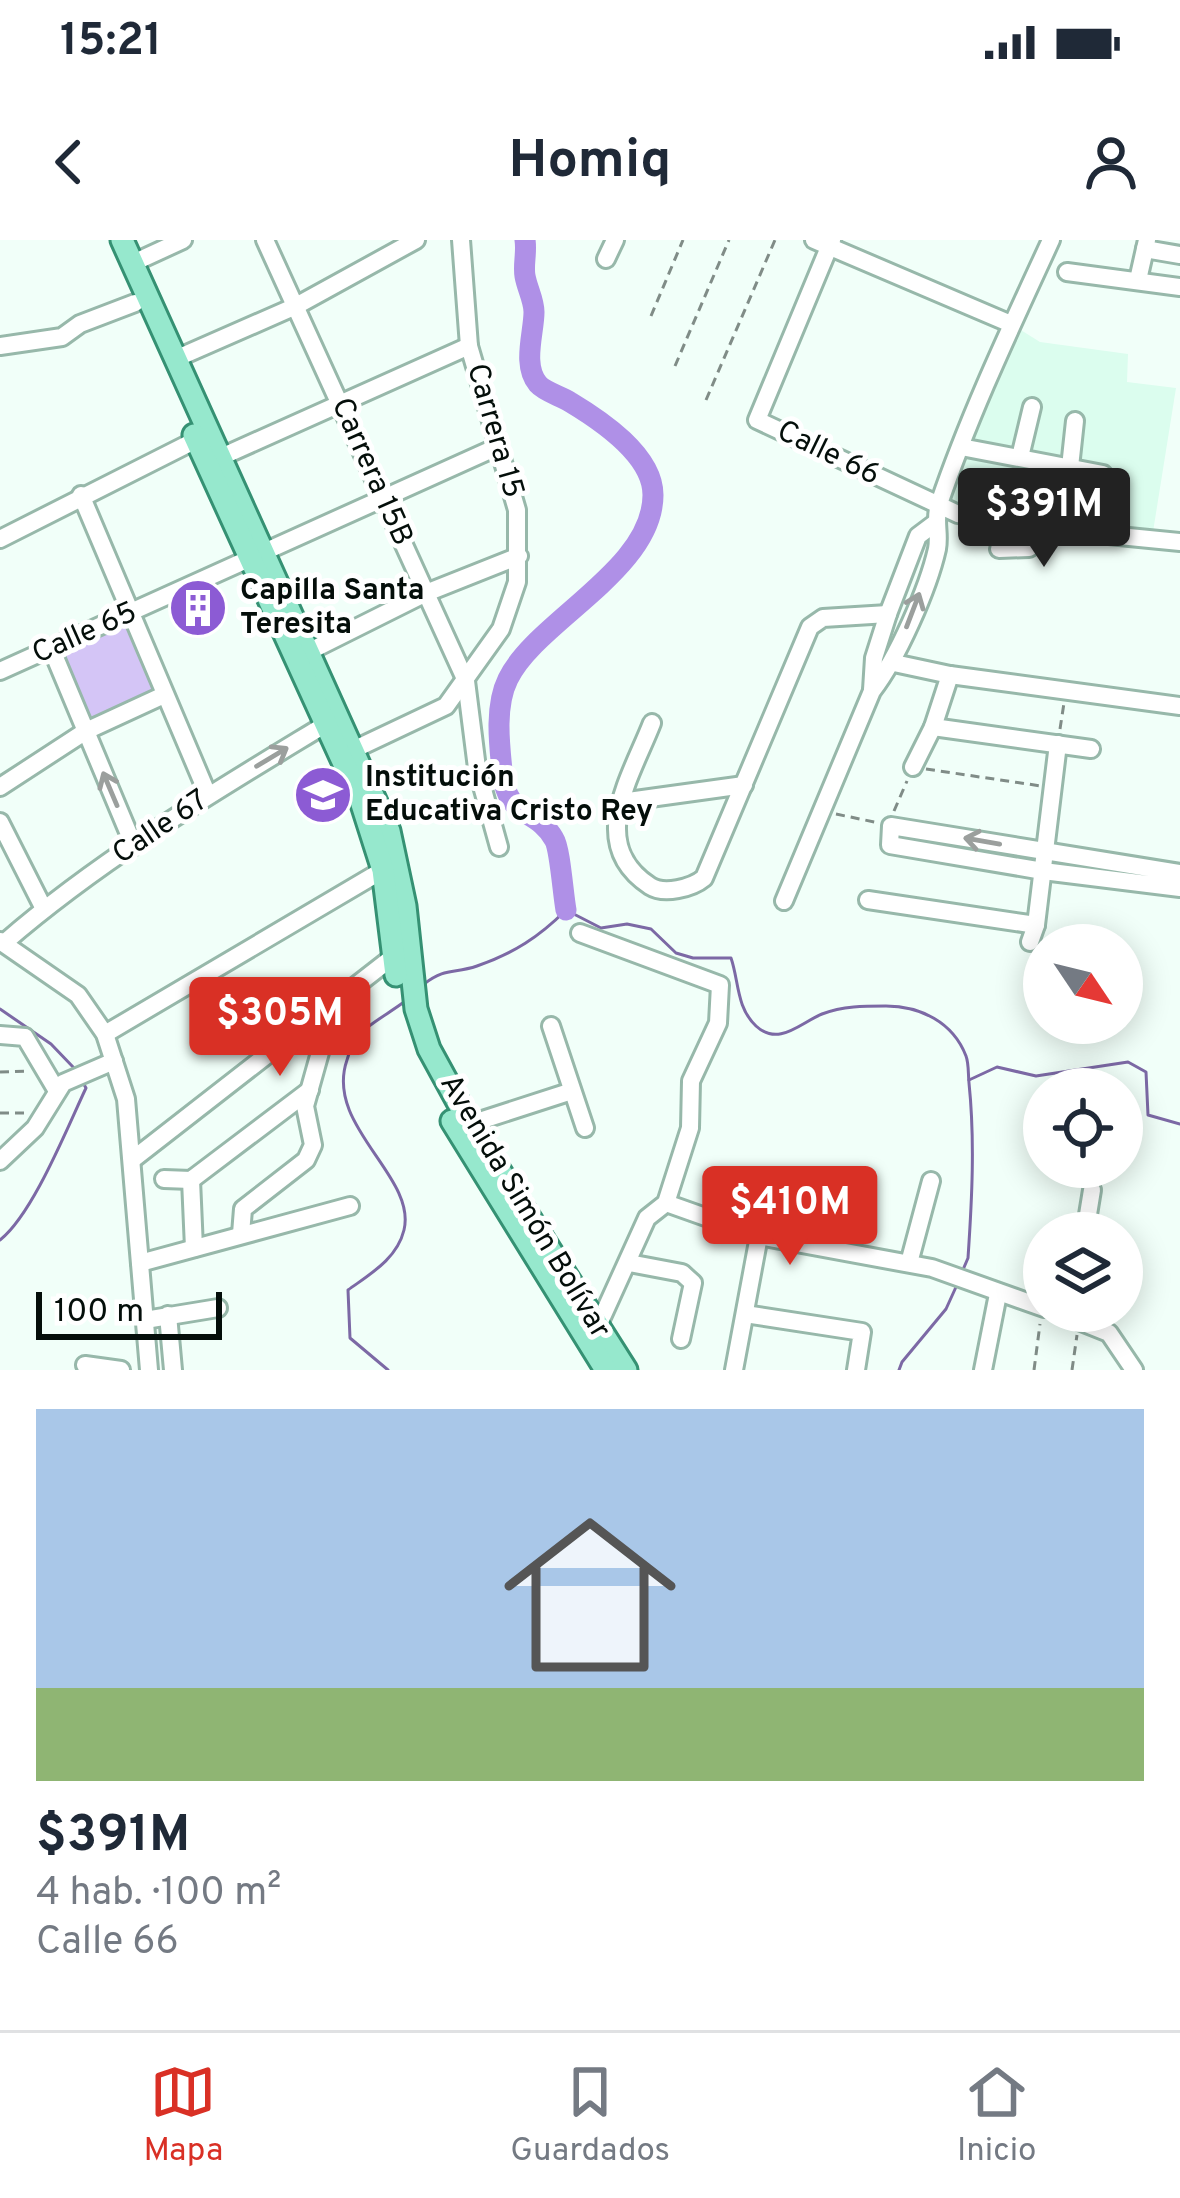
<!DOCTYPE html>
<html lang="es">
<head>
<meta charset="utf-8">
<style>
	:root { --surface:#fff; --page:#f6f6f7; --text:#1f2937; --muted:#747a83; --line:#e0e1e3; --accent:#d93025 }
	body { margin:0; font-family:Overpass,sans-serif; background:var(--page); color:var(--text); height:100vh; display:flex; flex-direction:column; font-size:45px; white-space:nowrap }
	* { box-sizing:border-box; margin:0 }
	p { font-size:39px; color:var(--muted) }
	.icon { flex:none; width:66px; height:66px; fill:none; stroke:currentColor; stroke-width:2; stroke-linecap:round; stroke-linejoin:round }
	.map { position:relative; height:1130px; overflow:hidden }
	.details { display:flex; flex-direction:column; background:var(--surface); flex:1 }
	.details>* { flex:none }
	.needle { width:78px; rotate:125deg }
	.buttons { position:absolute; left:1023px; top:684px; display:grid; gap:24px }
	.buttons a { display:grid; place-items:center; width:120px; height:120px; border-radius:50%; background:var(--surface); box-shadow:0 6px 30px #0003; font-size:60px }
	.scale { position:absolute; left:36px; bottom:30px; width:186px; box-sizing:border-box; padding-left:12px; border:6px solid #040e0a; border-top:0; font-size:33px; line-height:42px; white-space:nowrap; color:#040e0a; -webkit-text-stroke:9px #fff; paint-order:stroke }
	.price { position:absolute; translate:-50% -102px; padding:0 27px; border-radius:12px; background:var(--accent); color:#fff; font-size:39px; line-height:78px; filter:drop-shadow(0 3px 6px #0008) }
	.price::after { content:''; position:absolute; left:50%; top:72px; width:36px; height:27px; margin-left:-18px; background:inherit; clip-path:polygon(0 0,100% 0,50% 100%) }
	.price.current { background:#222; color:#fff }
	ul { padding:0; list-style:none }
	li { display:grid; align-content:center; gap:24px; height:636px; padding:0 36px }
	li span { display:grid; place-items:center; height:372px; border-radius:0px; color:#555 }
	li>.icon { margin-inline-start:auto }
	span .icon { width:216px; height:216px; fill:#fffc; stroke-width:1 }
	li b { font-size:51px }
	.status { display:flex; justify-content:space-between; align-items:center; height:84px; padding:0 60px; background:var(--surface); direction:ltr }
	.status svg { height:33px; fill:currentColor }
	header { display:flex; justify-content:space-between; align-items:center; height:156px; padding:0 36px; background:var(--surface); font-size:54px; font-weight:700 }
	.dock { display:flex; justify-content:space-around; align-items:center; height:168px; border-top:3px solid var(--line); background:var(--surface); font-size:33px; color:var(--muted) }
	.dock a { display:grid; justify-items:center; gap:6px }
	.dock .current { color:var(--accent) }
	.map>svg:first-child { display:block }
</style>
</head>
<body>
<div class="status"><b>15:21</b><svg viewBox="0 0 49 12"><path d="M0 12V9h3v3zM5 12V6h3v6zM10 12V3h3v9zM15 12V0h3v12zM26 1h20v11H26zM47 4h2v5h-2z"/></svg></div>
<header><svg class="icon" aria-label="back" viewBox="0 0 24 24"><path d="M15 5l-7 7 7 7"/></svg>Homiq<svg class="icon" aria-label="person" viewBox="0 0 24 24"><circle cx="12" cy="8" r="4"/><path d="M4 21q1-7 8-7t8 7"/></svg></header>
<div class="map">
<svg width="1180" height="1130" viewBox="0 0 1180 1130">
	<rect width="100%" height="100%" fill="#f1fff9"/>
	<!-- built -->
	<path fill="#dbfdee" d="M1011,84L1040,102L1128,114L1127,142L1176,148L1152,298L938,267Z"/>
	<!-- green -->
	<path fill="#d4c5f6" d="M131,372L164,455L86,491L52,410Z"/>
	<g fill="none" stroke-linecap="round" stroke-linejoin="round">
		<!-- stream -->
		<g stroke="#7c69a5" stroke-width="3">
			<path d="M424,744C446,727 454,734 477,726C514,713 539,697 566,670L601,688L627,684L651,689L676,713L693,718H731C739,741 736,767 756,786C779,807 800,783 822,774C843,766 864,766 886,766C920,766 953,782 966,816C969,824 968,834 969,843C975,901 972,959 968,1018L962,1032"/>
			<path d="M0,769L51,804L74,828"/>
			<path d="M969,840L997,827L1036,836L1128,822L1146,832L1148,875L1180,884"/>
			<path d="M0,1000C33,974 67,888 86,848L82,841"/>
			<path d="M388,1130L350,1098L348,1050C370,1034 397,1019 404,990C417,936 324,886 347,820C350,811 352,801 358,795C371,783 389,773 404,762"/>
			<path d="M899,1130L902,1122L946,1069L956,1047"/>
		</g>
		<!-- river -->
		<path stroke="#af90e7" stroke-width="21" d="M525,0C527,12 523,25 525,36C527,48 534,60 534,72C534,93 522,125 538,144C545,152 561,156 570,162C600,180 653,215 653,255C653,330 536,381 508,439C495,465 499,502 502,530C507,581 535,566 554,599C560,608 563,654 566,670"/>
		<!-- minor casing -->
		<g stroke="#97b8aa" stroke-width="22">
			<g id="minor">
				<path d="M265,0L466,441L477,528L499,607"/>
				<path d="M814,0L1011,84"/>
				<path d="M832,0L757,180L958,274L1038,288L1180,302"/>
				<path d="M1145,9L1180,15"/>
				<path d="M606,19L615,0"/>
				<path d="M133,23L183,0"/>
				<path d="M1067,32L1180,47"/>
				<path d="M1138,40L1147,0"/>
				<path d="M0,106L62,97L80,84L135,63"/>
				<path d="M175,119L296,66L416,0"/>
				<path d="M961,207L1103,234"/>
				<path d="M221,217L469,106"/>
				<path d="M1020,217L1032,167"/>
				<path d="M1070,227L1075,181"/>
				<path d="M81,255L208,555"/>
				<path d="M0,299L196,200"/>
				<path d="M999,309L1029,308L1035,303L1038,288"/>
				<path d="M52,410L134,606"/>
				<path d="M310,411L426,353L519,316"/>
				<path d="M894,423L950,435L1180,466"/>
				<path d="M0,431L497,207"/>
				<path d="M872,450L874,418L888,374L918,296L934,284"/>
				<path d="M652,483C631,537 586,604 650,646C664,655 692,648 704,638L810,387L823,378L888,374"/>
				<path d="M933,487L1091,509"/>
				<path d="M353,510L446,466L501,389L517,342V270L469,106L461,0"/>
				<path d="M913,527L933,487L950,435"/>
				<path d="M0,547L86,491L164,455"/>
				<path d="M621,562L744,545"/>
				<path d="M0,582L44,669"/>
				<path d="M1180,633L891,586L890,605L1043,631L1180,648"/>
				<path d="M868,660L1036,685"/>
				<path d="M784,661L872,451C897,419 928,349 937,309C940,293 934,281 939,264C970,173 1011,87 1051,0"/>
				<path d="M580,693L720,745L718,783L691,841L690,888L666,963L647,978L598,1086"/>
				<path d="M0,701L78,755L105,794L126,859L149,1130"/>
				<path d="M1030,702L1036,685L1058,504"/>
				<path d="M4,703C102,618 216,551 326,484"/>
				<path d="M551,786L585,888"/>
				<path d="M105,794L383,630"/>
				<path d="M0,795L25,797L57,851"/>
				<path d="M470,884L572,851"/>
				<path d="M132,920L394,716"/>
				<path d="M0,921L35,888L63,843L114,821"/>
				<path d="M164,939L191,940L310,850"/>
				<path d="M191,940L194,1008"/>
				<path d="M666,963L759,996L932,1028L1044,1068"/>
				<path d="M1085,993L1092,950"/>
				<path d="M241,994L243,969L306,920L313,905L305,866L333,766"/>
				<path d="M140,1023L350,966"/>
				<path d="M629,1023L682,1033L693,1043L681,1099"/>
				<path d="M909,1023L931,941"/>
				<path d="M1054,1071L1109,1093L1134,1130"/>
				<path d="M745,1074L862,1092L856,1130"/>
				<path d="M168,1075L173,1130"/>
				<path d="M145,1080L218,1068"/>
				<path d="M85,1125L121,1130"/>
				<path d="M734,1130L759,996"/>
				<path d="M983,1130L998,1054"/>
			</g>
		</g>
		<!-- major casing -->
		<g stroke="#359173" stroke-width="27">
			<g id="major">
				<path d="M122,0L389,591L405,666L416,769L429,809L470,884L626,1130"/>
				<path d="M194,195L361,561L383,630L396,735"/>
				<path d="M452,881L606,1130"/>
			</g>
		</g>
		<!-- path -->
		<g stroke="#808c87" stroke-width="3" stroke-dasharray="9 6" stroke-linecap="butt">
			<path d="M651,76L683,0"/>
			<path d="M675,126L729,0"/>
			<path d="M706,160L775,0"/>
			<path d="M1060,489L1064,463"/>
			<path d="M926,529L1041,546"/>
			<path d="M894,571L907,541"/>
			<path d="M836,574L879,583"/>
			<path d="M0,832L28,831"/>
			<path d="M0,873H29"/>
			<path d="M1034,1130L1040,1084"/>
			<path d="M1072,1130L1077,1095"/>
		</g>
		<!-- minor -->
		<use href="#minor" stroke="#fff" stroke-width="16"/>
		<!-- major -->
		<use href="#major" stroke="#96e8cd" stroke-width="21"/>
	</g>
	<!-- one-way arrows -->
	<defs><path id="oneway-shaft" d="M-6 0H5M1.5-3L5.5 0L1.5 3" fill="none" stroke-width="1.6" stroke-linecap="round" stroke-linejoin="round" transform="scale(3)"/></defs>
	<g stroke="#9b9f9d">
		<use href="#oneway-shaft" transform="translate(913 370) rotate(-69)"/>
		<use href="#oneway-shaft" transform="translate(272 517) rotate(-31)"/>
		<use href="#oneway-shaft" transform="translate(110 549) rotate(-113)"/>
		<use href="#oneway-shaft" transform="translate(982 601) rotate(-170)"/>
	</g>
	<!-- icons -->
	<defs>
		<g id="building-disc" transform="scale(3)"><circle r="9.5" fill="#8c5bd4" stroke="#fff"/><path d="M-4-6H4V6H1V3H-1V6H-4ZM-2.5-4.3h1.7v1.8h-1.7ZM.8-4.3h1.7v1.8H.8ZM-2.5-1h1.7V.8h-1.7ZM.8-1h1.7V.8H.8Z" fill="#fff"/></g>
		<g id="school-disc" transform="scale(3)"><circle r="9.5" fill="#8c5bd4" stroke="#fff"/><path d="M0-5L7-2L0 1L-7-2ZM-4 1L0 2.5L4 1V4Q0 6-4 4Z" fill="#fff"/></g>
	</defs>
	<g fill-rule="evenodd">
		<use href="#building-disc" x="198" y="368"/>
		<use href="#school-disc" x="323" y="555"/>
	</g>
	<g text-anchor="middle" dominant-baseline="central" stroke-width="10" stroke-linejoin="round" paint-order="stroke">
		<!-- street labels -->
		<g font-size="30" fill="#040e0a" stroke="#fff">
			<text transform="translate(494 191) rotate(74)">Carrera 15</text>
			<text transform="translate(828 214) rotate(26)">Calle 66</text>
			<text transform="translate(371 232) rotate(66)">Carrera 15B</text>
			<text transform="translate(85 394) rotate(-24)">Calle 65</text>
			<text transform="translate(161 588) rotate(-34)">Calle 67</text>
			<text transform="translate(524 967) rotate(59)">Avenida Simón Bolívar</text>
		</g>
		<!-- poi labels -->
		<g font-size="30" font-weight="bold" fill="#040e0a" stroke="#fff" text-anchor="start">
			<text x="240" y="351">Capilla Santa<tspan x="240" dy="34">Teresita</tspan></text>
			<text x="365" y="538">Institución<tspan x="365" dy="34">Educativa Cristo Rey</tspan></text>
		</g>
	</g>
</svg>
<div class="buttons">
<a><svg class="needle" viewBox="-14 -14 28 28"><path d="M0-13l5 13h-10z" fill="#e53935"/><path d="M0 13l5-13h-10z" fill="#747a83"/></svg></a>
<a><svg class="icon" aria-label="locate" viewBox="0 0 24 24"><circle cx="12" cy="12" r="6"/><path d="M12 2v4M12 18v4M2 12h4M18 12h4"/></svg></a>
<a><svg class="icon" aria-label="layers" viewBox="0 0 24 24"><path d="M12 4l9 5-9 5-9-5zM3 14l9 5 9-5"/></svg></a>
</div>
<div class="scale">100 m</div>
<b class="price current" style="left:1044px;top:330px">$391M</b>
<b class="price" style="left:280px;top:839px">$305M</b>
<b class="price" style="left:790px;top:1028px">$410M</b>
</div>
<section class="details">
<ul>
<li><span style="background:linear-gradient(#a9c7e8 75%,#8fb573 0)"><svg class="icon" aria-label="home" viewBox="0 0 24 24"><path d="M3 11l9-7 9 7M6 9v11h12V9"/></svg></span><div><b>$391M</b><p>4 hab. · 100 m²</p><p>Calle 66</p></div></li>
</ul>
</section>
<nav class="dock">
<a class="current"><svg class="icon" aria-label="map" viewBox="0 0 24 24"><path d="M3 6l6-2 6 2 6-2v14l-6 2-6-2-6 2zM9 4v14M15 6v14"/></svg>Mapa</a>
<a><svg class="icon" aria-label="saved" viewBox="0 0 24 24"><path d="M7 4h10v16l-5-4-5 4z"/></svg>Guardados</a>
<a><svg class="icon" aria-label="home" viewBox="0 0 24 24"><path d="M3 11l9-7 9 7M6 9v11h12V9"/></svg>Inicio</a>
</nav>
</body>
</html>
